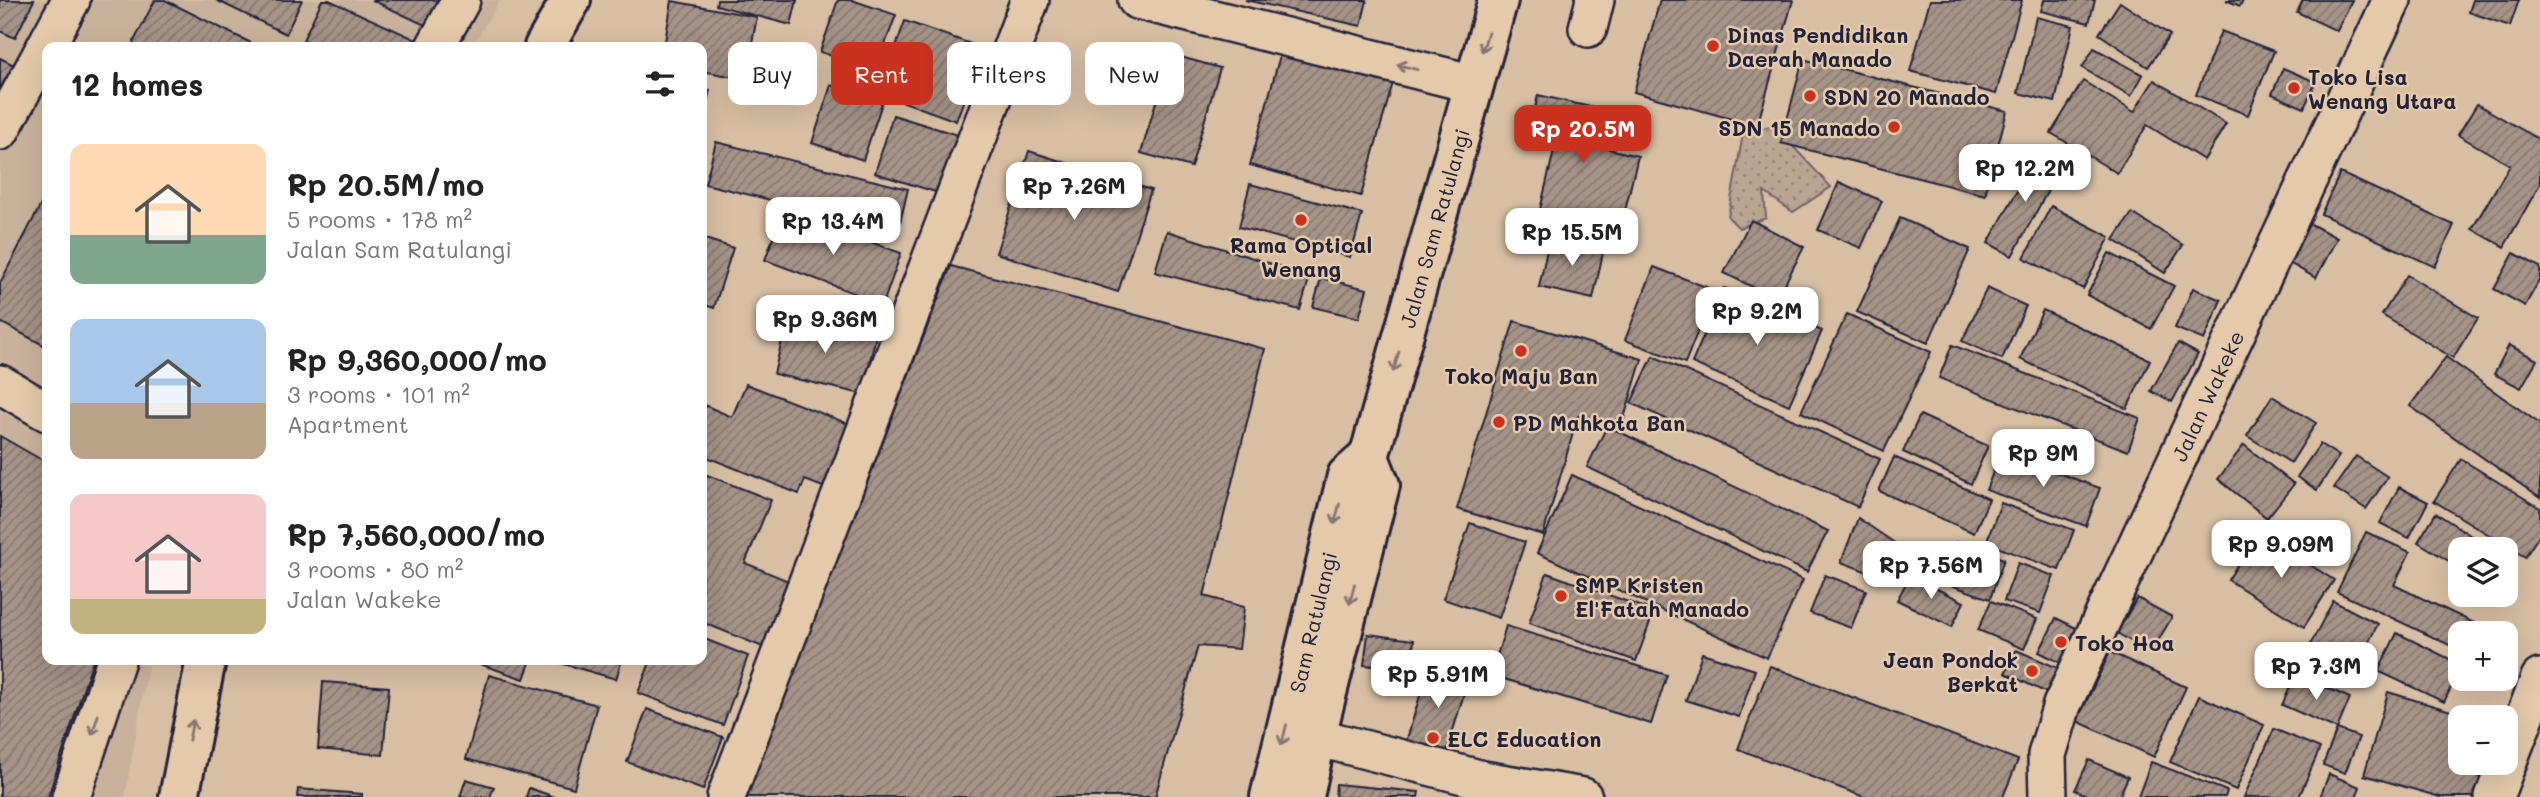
<!DOCTYPE html>
<html lang="en">
<head>
<meta charset="utf-8">
<style>
	:root { --surface:#fff; --page:#f2f2f2; --text:#222; --muted:#767676; --accent:#c8321e }
	body { margin:0; font-family:Mali,sans-serif; background:var(--page); color:var(--text); height:100vh; display:flex; flex-direction:column; font-size:26px; white-space:nowrap }
	* { box-sizing:border-box; margin:0 }
	p { font-size:23px; color:var(--muted) }
	.icon { flex:none; width:38px; height:38px; fill:none; stroke:currentColor; stroke-width:2; stroke-linecap:round; stroke-linejoin:round }
	.map { position:relative; flex:1; overflow:hidden }
	.side { position:absolute; left:42px; top:42px; width:665px; height:623px; display:flex; flex-direction:column; background:var(--surface); border-radius:14px; box-shadow:0 7px 28px #0002 }
	.side>* { flex:none }
	.hud { position:absolute; left:728px; top:42px; width:665px; height:63px; display:flex; gap:14px }
	.controls { position:absolute; left:2448px; top:537px; display:grid; gap:14px }
	.controls a { display:grid; place-items:center; width:70px; height:70px; border-radius:14px; background:var(--surface); box-shadow:0 7px 28px #0002; font-size:35px }
	.price { position:absolute; translate:-50% -60px; padding:0 16px; border-radius:14px; background:#fff; color:#222; font-size:23px; line-height:46px; filter:drop-shadow(0 2px 4px #0008) }
	.price::after { content:''; position:absolute; left:50%; top:42px; width:21px; height:16px; margin-left:-10px; background:inherit; clip-path:polygon(0 0,100% 0,50% 100%) }
	.price.on { background:var(--accent); color:#fff }
	ul { padding:0; list-style:none }
	li { display:flex; align-items:center; gap:21px; height:175px; padding:0 28px }
	li span { display:grid; place-items:center; flex:none; width:196px; height:140px; border-radius:14px; color:#555 }
	li>.icon { margin-inline-start:auto }
	span .icon { width:84px; height:84px; fill:#fffc; stroke-width:1 }
	li b { font-size:30px }
	h2 { display:flex; justify-content:space-between; align-items:center; height:84px; padding:0 28px; font-size:30px }
	.tag { padding:0 24px; border-radius:14px; background:var(--surface); box-shadow:0 7px 28px #0002; font-size:24px; line-height:63px }
	.tag.on { background:var(--accent); color:#fff }
	.map>svg:first-child { display:block }
</style>
</head>
<body>
<div class="map">
<svg width="2540" height="797" viewBox="0 0 2540 797">
	<defs>
		<pattern id="grass-dots" width="8" height="8" patternUnits="userSpaceOnUse" patternTransform="scale(1.75)"><rect width="8" height="8" fill="#baa593"/><path d="M2 2h.1M6 6h.1" fill="none" stroke="#978679" stroke-width="1.8" stroke-linecap="round"/></pattern>
		<pattern id="building-hatch" width="6" height="6" patternUnits="userSpaceOnUse" patternTransform="scale(1.75)"><rect width="6" height="6" fill="#a69387"/><path d="M-1 1l2-2M0 6l6-6M5 7l2-2" fill="none" stroke="#877870"/></pattern>
	</defs>
	<rect width="100%" height="100%" fill="#d8bfa4"/>
	<filter id="ink" filterUnits="userSpaceOnUse"><feTurbulence type="fractalNoise" baseFrequency=".0143" numOctaves="2"/><feDisplacementMap in="SourceGraphic" scale="14" xChannelSelector="R" yChannelSelector="G"/><feConvolveMatrix kernelMatrix="1 2 1 2 8 2 1 2 1" color-interpolation-filters="sRGB"/></filter>
	<g filter="url(#ink)">
		<!-- built -->
		<path fill="#c9b29b" d="M0,0H500L472,47H47V660H149L125,797H0Z"/>
		<!-- grass -->
		<path fill="url(#grass-dots)" stroke="#6e6467" stroke-width="2" d="M1773,125L1831,187L1793,212L1764,192L1766,218L1739,228L1728,217L1743,134Z"/>
		<!-- building -->
		<g fill="url(#building-hatch)" stroke="#22223b" stroke-width="2">
			<path d="M0,0H34L15,38L0,31Z"/>
			<path d="M155,0H165L259,47H131Z"/>
			<path d="M216,0H302L286,34Z"/>
			<path d="M322,0H329L419,41L417,47H319L303,40Z"/>
			<path d="M372,0H444L431,28Z"/>
			<path d="M717,0H797L791,25L716,5Z"/>
			<path d="M838,0H852L896,15L875,71L820,52Z"/>
			<path d="M1245,0H1367L1361,26Z"/>
			<path d="M1660,0H1793L1757,126L1634,92Z"/>
			<path d="M1930,0H2022L1996,94L1910,71Z"/>
			<path d="M2044,0H2095L2089,23L2041,11Z"/>
			<path d="M2226,0H2243L2240,6Z"/>
			<path d="M2303,0H2352L2337,31L2297,12Z"/>
			<path d="M2473,0H2519L2510,26L2469,12Z"/>
			<path d="M672,1L757,17L745,79L702,71V47H664Z"/>
			<path d="M2120,2L2170,35L2148,67L2099,34Z"/>
			<path d="M2036,17L2073,26L2055,102L2018,93Z"/>
			<path d="M905,21L983,48L956,121L879,93Z"/>
			<path d="M2221,31L2274,51L2248,115L2196,95Z"/>
			<path d="M1282,48L1394,79L1361,196L1250,165Z"/>
			<path d="M2094,48L2143,75L2131,96L2082,68Z"/>
			<path d="M1170,54L1220,68L1191,167L1141,153Z"/>
			<path d="M0,58L14,65L0,92Z"/>
			<path d="M1803,59L2007,111L1985,195L1781,143Z"/>
			<path d="M2283,68L2316,82L2304,108L2272,94Z"/>
			<path d="M2154,80L2226,124L2204,160L2147,125L2117,173L2051,133L2083,81L2134,112Z"/>
			<path d="M831,85L882,103L863,160L812,143Z"/>
			<path d="M702,88L710,90L702,122Z"/>
			<path d="M1538,95L1617,113L1609,149L1638,156L1620,232L1539,214L1556,142L1529,135Z"/>
			<path d="M2477,104L2540,140V184L2504,247L2472,229L2510,165L2458,135Z"/>
			<path d="M893,115L964,137L945,195L875,173Z"/>
			<path d="M716,142L908,189L898,231L705,184Z"/>
			<path d="M1029,151L1151,190L1118,292L996,253Z"/>
			<path d="M2039,152L2062,165L2012,256L1988,243Z"/>
			<path d="M2340,173L2454,225L2435,267L2321,214Z"/>
			<path d="M1839,182L1882,201L1861,248L1818,230Z"/>
			<path d="M1250,184L1362,214L1350,257L1239,227Z"/>
			<path d="M47,193V347L0,322V283Z"/>
			<path d="M2051,206L2110,237L2083,289L2024,258Z"/>
			<path d="M783,210L901,253L883,304L765,260Z"/>
			<path d="M2132,213L2183,245L2165,273L2114,240Z"/>
			<path d="M1900,218L1970,249L1928,343L1857,312Z"/>
			<path d="M1751,220L1804,247L1777,299L1724,273Z"/>
			<path d="M2305,221L2337,238L2316,278L2284,260Z"/>
			<path d="M1167,231L1310,276L1300,310L1155,272Z"/>
			<path d="M1550,236L1604,248L1593,299L1539,287Z"/>
			<path d="M702,238L733,248L714,308L702,304Z"/>
			<path d="M2109,253L2174,286L2151,329L2087,295Z"/>
			<path d="M2514,253L2540,267V279L2525,306L2494,289Z"/>
			<path d="M951,266L1265,349L1204,596L1244,607L1239,649L1198,646L1155,797H745Z"/>
			<path d="M1654,267L1714,290L1685,363L1625,340Z"/>
			<path d="M2407,275L2478,318L2453,358L2382,315Z"/>
			<path d="M1321,278L1367,289L1359,318L1313,307Z"/>
			<path d="M1724,288L1822,331L1789,405L1692,363Z"/>
			<path d="M1987,288L2026,306L2002,359L1962,341Z"/>
			<path d="M2193,288L2221,300L2204,340L2175,328Z"/>
			<path d="M2043,310L2150,360L2127,409L2020,359Z"/>
			<path d="M1847,314L1931,352L1884,451L1801,412Z"/>
			<path d="M788,315L876,336L862,394L774,374Z"/>
			<path d="M1514,321L1642,359L1621,428L1578,416L1543,535L1457,509Z"/>
			<path d="M2178,343L2198,354L2172,402L2151,391Z"/>
			<path d="M1952,345L2140,418L2128,451L1939,378Z"/>
			<path d="M2509,345L2537,360L2521,388L2494,374Z"/>
			<path d="M1653,356L1880,459L1858,507L1631,403Z"/>
			<path d="M2446,357L2540,424V498L2410,406Z"/>
			<path d="M746,384L854,426L828,489L805,480L799,494L702,455V404L732,417Z"/>
			<path d="M2272,396L2316,423L2291,463L2247,436Z"/>
			<path d="M1920,415L1988,446L1971,484L1903,452Z"/>
			<path d="M1607,426L1828,531L1807,572L1587,467Z"/>
			<path d="M0,436L47,463V660H93L48,797H0Z"/>
			<path d="M2320,444L2339,456L2317,490L2297,477Z"/>
			<path d="M2244,445L2294,484L2267,518L2218,479Z"/>
			<path d="M2001,452L2100,488L2086,526L1986,490Z"/>
			<path d="M2356,456L2388,477L2366,509L2334,488Z"/>
			<path d="M1894,457L1989,499L1974,533L1879,491Z"/>
			<path d="M2461,459L2540,508V534L2525,557L2434,501Z"/>
			<path d="M702,473L771,500L745,563L791,582L765,648L702,622Z"/>
			<path d="M1572,475L1803,580L1767,658L1537,553Z"/>
			<path d="M2399,487L2428,502L2409,538L2380,523Z"/>
			<path d="M2001,503L2074,530L2059,570L1986,543Z"/>
			<path d="M2436,513L2493,550H2460V568L2418,542Z"/>
			<path d="M1858,518L1918,559L1892,581L1841,562Z"/>
			<path d="M1470,523L1525,542L1499,618L1443,599Z"/>
			<path d="M2258,532L2334,580L2304,627L2228,580Z"/>
			<path d="M2366,532L2410,552L2394,585L2497,634H2460V650L2337,592Z"/>
			<path d="M1956,542L2004,559L1990,599L1942,582Z"/>
			<path d="M2018,563L2054,576L2040,613L2004,601Z"/>
			<path d="M1547,573L1654,611L1636,661L1529,623Z"/>
			<path d="M1825,575L1866,590L1851,628L1810,613Z"/>
			<path d="M1910,576L1964,602L1952,627L1897,600Z"/>
			<path d="M2137,598L2172,617L2151,653L2117,633Z"/>
			<path d="M1991,601L2037,619L2024,649L1978,630Z"/>
			<path d="M2333,601L2378,624L2345,687L2300,664Z"/>
			<path d="M2056,618L2084,632L2067,666L2039,652Z"/>
			<path d="M1506,626L1667,675L1651,724L1491,675Z"/>
			<path d="M2397,633L2460,664V669L2444,702L2378,671Z"/>
			<path d="M1368,634L1414,640L1410,670L1364,665Z"/>
			<path d="M702,638L748,656L723,725L638,693L651,660H702Z"/>
			<path d="M2016,650L2058,668L2047,693L2005,673Z"/>
			<path d="M2110,652L2186,687L2154,757L2077,721Z"/>
			<path d="M1702,653L1755,670L1739,717L1686,700Z"/>
			<path d="M1432,656L1472,667L1443,764L1403,752Z"/>
			<path d="M468,660H531L524,679Z"/>
			<path d="M561,660H622L616,679L560,663Z"/>
			<path d="M1770,666L2018,760L2003,797H1864L1738,749Z"/>
			<path d="M2296,674L2350,698L2337,729L2282,705Z"/>
			<path d="M489,675L597,705L574,788L466,759Z"/>
			<path d="M323,682L389,687L383,755L318,749Z"/>
			<path d="M2388,692L2474,718H2460V763H2491L2481,797H2440L2364,775Z"/>
			<path d="M2199,696L2264,725L2236,790L2170,762Z"/>
			<path d="M647,709L723,737L703,790L627,762Z"/>
			<path d="M2274,729L2320,748L2299,797H2244Z"/>
			<path d="M2337,729L2359,737L2345,773L2323,765Z"/>
			<path d="M2089,760L2128,777L2119,797H2091L2075,790Z"/>
			<path d="M2151,762L2227,791L2225,797H2138Z"/>
			<path d="M2329,774L2360,787L2356,797H2320Z"/>
			<path d="M466,779L494,787L490,797H460Z"/>
			<path d="M1336,784L1419,792L1418,797H1335Z"/>
			<path d="M529,788L555,797H526Z"/>
			<path d="M298,789L362,794V797H297Z"/>
		</g>
		<g fill="none" stroke-linecap="round" stroke-linejoin="round">
			<!-- minor casing -->
			<g stroke="#22223b" stroke-width="42">
				<g id="minor">
					<path d="M1137,0L1474,84"/>
					<path d="M1588,28L1595,0"/>
					<path d="M435,47L461,0"/>
					<path d="M0,131L71,0"/>
					<path d="M0,384L47,412"/>
					<path d="M1316,737L1483,780L1583,797"/>
					<path d="M71,797L116,660"/>
					<path d="M726,797L1030,0"/>
					<path id="s1" d="M2048,797L2047,755L2062,705L2392,0"/>
					<path d="M2494,797L2540,678"/>
				</g>
			</g>
			<!-- major casing -->
			<g stroke="#22223b" stroke-width="44">
				<g id="major">
					<path id="s2" d="M1369,457L1498,0"/>
					<path id="s3" d="M1270,797L1347,476L1369,457"/>
					<path d="M1304,797L1320,720L1380,485L1369,457"/>
				</g>
			</g>
			<!-- highway casing -->
			<g stroke="#22223b" stroke-width="44">
				<g id="highway">
					<path d="M544,47L571,0"/>
					<path d="M179,797L206,660"/>
				</g>
			</g>
			<!-- minor -->
			<use href="#minor" stroke="#e4c9ab" stroke-width="37"/>
			<!-- major -->
			<use href="#major" stroke="#e4c9ab" stroke-width="38"/>
			<!-- highway -->
			<use href="#highway" stroke="#e4c9ab" stroke-width="38"/>
		</g>
		<!-- one-way arrows -->
		<defs><path id="oneway-shaft" d="M-6 0H5M1.5-3L5.5 0L1.5 3" fill="none" stroke-width="1.6" stroke-linecap="round" stroke-linejoin="round" transform="scale(1.75)"/></defs>
		<g stroke="#837673">
			<use href="#oneway-shaft" transform="translate(1485 42) rotate(106)"/>
			<use href="#oneway-shaft" transform="translate(1407 67) rotate(-166)"/>
			<use href="#oneway-shaft" transform="translate(1396 362) rotate(106)"/>
			<use href="#oneway-shaft" transform="translate(1337 514) rotate(104)"/>
			<use href="#oneway-shaft" transform="translate(1352 594) rotate(104)"/>
			<use href="#oneway-shaft" transform="translate(95 725) rotate(108)"/>
			<use href="#oneway-shaft" transform="translate(191 730) rotate(-78)"/>
			<use href="#oneway-shaft" transform="translate(1284 735) rotate(104)"/>
		</g>
	</g>
	<!-- markers -->
	<g fill="#c8321e" stroke="#e4c9ab" stroke-width="2.5">
		<circle cx="1713" cy="46" r="7"/>
		<circle cx="2294" cy="88" r="7"/>
		<circle cx="1810" cy="96" r="7"/>
		<circle cx="1894" cy="127" r="7"/>
		<circle cx="1301" cy="220" r="7"/>
		<circle cx="1521" cy="351" r="7"/>
		<circle cx="1499" cy="422" r="7"/>
		<circle cx="1561" cy="596" r="7"/>
		<circle cx="2061" cy="642" r="7"/>
		<circle cx="2032" cy="671" r="7"/>
		<circle cx="1433" cy="738" r="7"/>
	</g>
	<g text-anchor="middle" dominant-baseline="central" stroke-width="5" stroke-linejoin="round" paint-order="stroke">
		<!-- poi labels -->
		<g font-size="21" font-weight="bold" fill="#22223b" stroke="#e4c9ab" text-anchor="start">
			<text x="1727" y="34">Dinas Pendidikan<tspan x="1727" dy="24">Daerah Manado</tspan></text>
			<text x="2308" y="76">Toko Lisa<tspan x="2308" dy="24">Wenang Utara</tspan></text>
			<text x="1824" y="96">SDN 20 Manado</text>
			<text x="1880" y="127" text-anchor="end">SDN 15 Manado</text>
			<text x="1301" y="244" text-anchor="middle">Rama Optical<tspan x="1301" dy="24">Wenang</tspan></text>
			<text x="1521" y="375" text-anchor="middle">Toko Maju Ban</text>
			<text x="1513" y="422">PD Mahkota Ban</text>
			<text x="1575" y="584">SMP Kristen<tspan x="1575" dy="24">El'Fatah Manado</tspan></text>
			<text x="2075" y="642">Toko Hoa</text>
			<text x="2018" y="659" text-anchor="end">Jean Pondok<tspan x="2018" dy="24">Berkat</tspan></text>
			<text x="1447" y="738">ELC Education</text>
		</g>
		<!-- street labels -->
		<g font-size="21" fill="#22223b" stroke="#e4c9ab">
			<text stroke="none"><textPath href="#s2" startOffset="238">Jalan Sam Ratulangi</textPath></text>
			<text stroke="none"><textPath href="#s1" startOffset="436">Jalan Wakeke</textPath></text>
			<text stroke="none"><textPath href="#s3" startOffset="180">Sam Ratulangi</textPath></text>
		</g>
	</g>
</svg>
<div class="controls">
<a><svg class="icon" aria-label="layers" viewBox="0 0 24 24"><path d="M12 4l9 5-9 5-9-5zM3 14l9 5 9-5"/></svg></a>
<a>+</a>
<a>−</a>
</div>
<b class="price on" style="left:1583px;top:165px">Rp 20.5M</b>
<b class="price" style="left:2025px;top:204px">Rp 12.2M</b>
<b class="price" style="left:1074px;top:222px">Rp 7.26M</b>
<b class="price" style="left:833px;top:257px">Rp 13.4M</b>
<b class="price" style="left:1572px;top:268px">Rp 15.5M</b>
<b class="price" style="left:1757px;top:347px">Rp 9.2M</b>
<b class="price" style="left:825px;top:355px">Rp 9.36M</b>
<b class="price" style="left:2043px;top:489px">Rp 9M</b>
<b class="price" style="left:2281px;top:580px">Rp 9.09M</b>
<b class="price" style="left:1931px;top:601px">Rp 7.56M</b>
<b class="price" style="left:2316px;top:702px">Rp 7.3M</b>
<b class="price" style="left:1438px;top:710px">Rp 5.91M</b>
<div class="hud">
<a class="tag">Buy</a>
<a class="tag on">Rent</a>
<a class="tag">Filters</a>
<a class="tag">New</a>
</div>
<section class="side">
<h2>12 homes<svg class="icon" aria-label="filters" viewBox="0 0 24 24"><path d="M4 7h16M4 17h16"/><circle cx="9" cy="7" r="2"/><circle cx="15" cy="17" r="2"/></svg></h2>
<ul>
<li><span style="background:linear-gradient(#ffd9b3 65%,#7fa58c 0)"><svg class="icon" aria-label="home" viewBox="0 0 24 24"><path d="M3 11l9-7 9 7M6 9v11h12V9"/></svg></span><div><b>Rp 20.5M/mo</b><p>5 rooms · 178 m²</p><p>Jalan Sam Ratulangi</p></div></li>
<li><span style="background:linear-gradient(#a9c7e8 60%,#b9a48a 0)"><svg class="icon" aria-label="home" viewBox="0 0 24 24"><path d="M3 11l9-7 9 7M6 9v11h12V9"/></svg></span><div><b>Rp 9,360,000/mo</b><p>3 rooms · 101 m²</p><p>Apartment</p></div></li>
<li><span style="background:linear-gradient(#f6c9c9 75%,#c2b280 0)"><svg class="icon" aria-label="home" viewBox="0 0 24 24"><path d="M3 11l9-7 9 7M6 9v11h12V9"/></svg></span><div><b>Rp 7,560,000/mo</b><p>3 rooms · 80 m²</p><p>Jalan Wakeke</p></div></li>
</ul>
</section>
</div>
</body>
</html>
